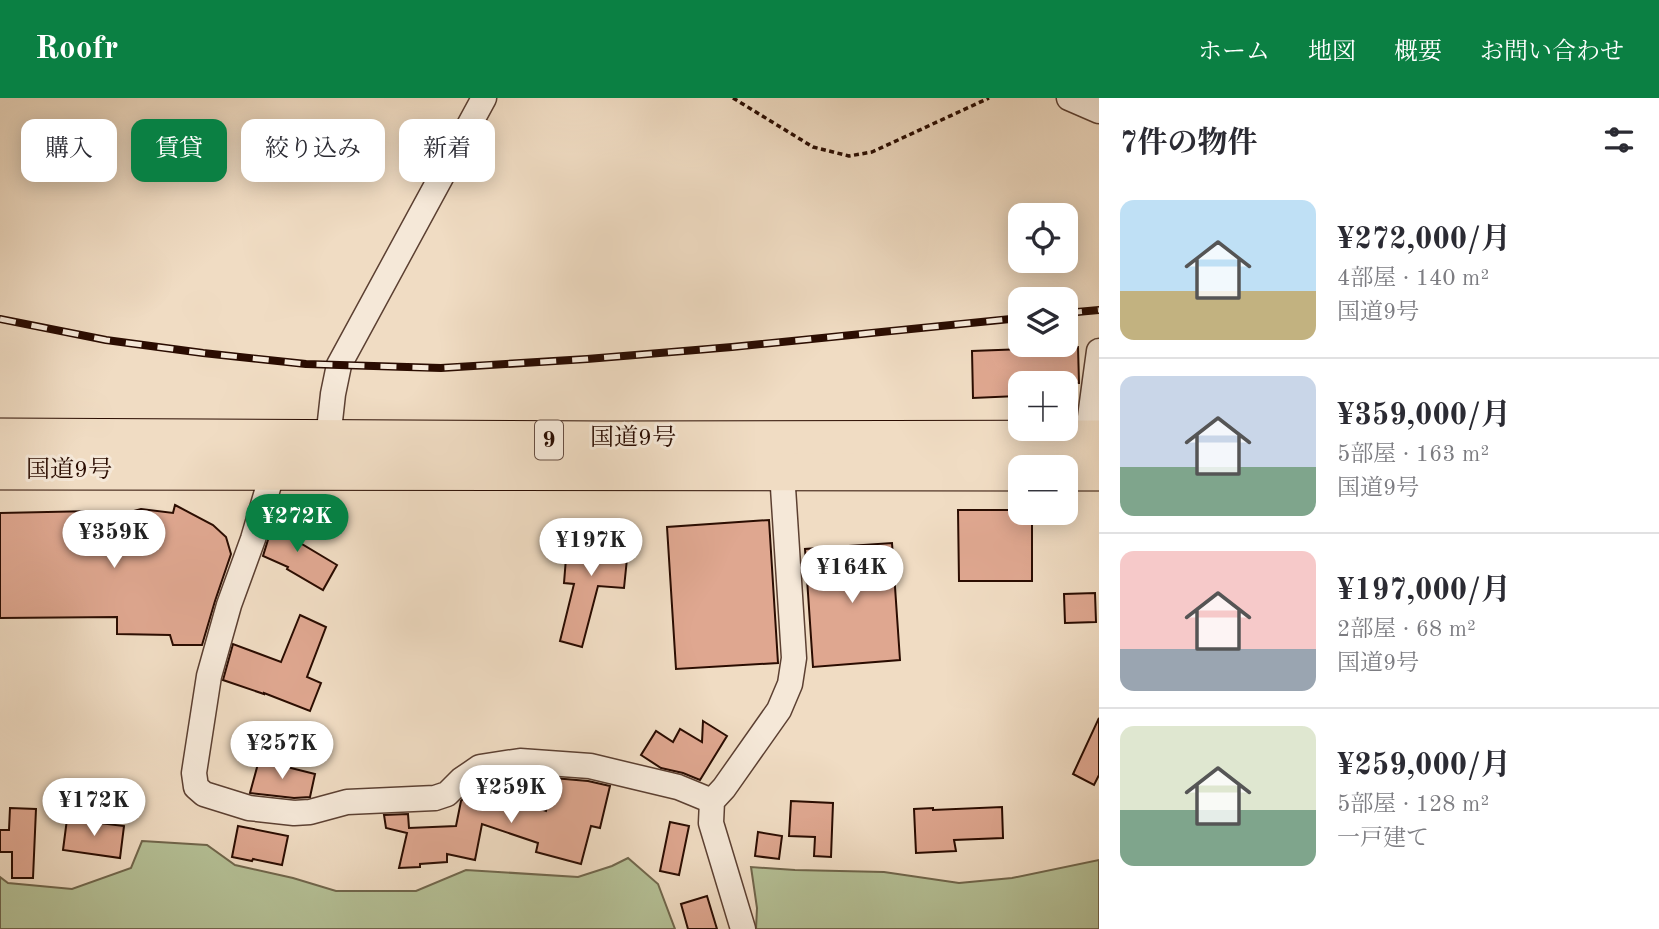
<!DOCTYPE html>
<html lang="ja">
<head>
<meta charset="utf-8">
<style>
	:root { --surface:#fff; --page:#f7f7f7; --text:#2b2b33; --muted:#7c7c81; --line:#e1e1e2; --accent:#0b8043 }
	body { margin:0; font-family:"Old Standard TT","Noto Serif JP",serif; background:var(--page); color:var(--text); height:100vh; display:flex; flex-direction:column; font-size:26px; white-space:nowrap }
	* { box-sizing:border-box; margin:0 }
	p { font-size:23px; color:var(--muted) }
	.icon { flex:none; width:38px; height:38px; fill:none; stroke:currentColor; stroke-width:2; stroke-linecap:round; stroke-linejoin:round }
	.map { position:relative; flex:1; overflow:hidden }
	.panel { display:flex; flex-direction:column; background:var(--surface); width:560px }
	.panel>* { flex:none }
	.top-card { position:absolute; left:21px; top:21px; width:665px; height:63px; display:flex; gap:14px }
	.buttons { position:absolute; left:1008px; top:105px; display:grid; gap:14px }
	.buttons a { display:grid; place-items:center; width:70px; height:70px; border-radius:14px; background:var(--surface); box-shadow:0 4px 18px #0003; font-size:35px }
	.price { position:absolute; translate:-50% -60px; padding:0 16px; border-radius:24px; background:#fff; color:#222; font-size:23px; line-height:46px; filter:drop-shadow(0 2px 4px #0008) }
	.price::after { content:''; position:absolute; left:50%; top:42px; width:21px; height:16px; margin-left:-10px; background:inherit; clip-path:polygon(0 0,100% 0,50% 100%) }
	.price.selected { background:var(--accent); color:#fff }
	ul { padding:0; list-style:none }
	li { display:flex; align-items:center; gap:21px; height:175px; padding:0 21px }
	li+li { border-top:2px solid var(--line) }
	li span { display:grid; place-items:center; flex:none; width:196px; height:140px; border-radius:14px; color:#555 }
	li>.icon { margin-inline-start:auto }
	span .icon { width:84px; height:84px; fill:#fffc; stroke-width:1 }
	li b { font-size:30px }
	h2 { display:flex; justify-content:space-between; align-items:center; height:84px; padding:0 21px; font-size:30px }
	.chip { padding:0 24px; border-radius:14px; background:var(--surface); box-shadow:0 4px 18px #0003; font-size:24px; line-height:63px }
	.chip.selected { background:var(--accent); color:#fff }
	header { display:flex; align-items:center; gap:42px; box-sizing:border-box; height:98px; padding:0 35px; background:var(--accent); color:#fff }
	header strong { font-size:33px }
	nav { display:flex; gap:38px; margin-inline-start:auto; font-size:24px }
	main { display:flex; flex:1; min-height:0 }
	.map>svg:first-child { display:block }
</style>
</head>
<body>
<header>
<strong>Roofr</strong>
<nav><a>ホーム</a><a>地図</a><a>概要</a><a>お問い合わせ</a></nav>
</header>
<main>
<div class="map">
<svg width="1099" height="831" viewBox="0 0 1099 831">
	<rect width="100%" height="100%" fill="#f0dcc3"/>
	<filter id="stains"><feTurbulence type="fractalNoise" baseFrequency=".00286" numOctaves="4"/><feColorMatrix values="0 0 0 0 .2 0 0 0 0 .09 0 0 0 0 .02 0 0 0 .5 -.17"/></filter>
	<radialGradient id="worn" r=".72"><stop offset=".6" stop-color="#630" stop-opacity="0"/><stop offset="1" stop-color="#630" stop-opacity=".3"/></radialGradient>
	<!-- green -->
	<g fill="#b5c197" stroke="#70664c" stroke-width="2">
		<path d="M142,743L207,747L235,767L293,780L336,793H416L466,772L578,779L612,768L628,760L658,786L675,831H0V779L8,785L72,791L131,770Z"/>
		<path d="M1099,762V831H756L757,810L751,769L795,772L884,774L959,785L1012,780Z"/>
	</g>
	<!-- building -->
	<g fill="#dfa790" stroke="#2a0c01" stroke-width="2">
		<path d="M1078,249L1079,285H1020V298L973,300L972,253Z"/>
		<path d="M175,407L213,427L226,439L231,456L215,503L202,547H173L170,537L117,536V519L0,520V415L94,413V424L141,411L173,415Z"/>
		<path d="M958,412H1020V415H1032V483H959Z"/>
		<path d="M276,416L298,426L292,440L337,467L323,492L287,471L288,469L263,458Z"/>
		<path d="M769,422L778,565L676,571L667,429Z"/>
		<path d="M568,435L629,441L624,490L598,488L582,549L560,543L574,486L564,485Z"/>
		<path d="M892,445L900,562L813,569L805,451Z"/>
		<path d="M1095,495L1096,524L1065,525L1064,496Z"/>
		<path d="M300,517L326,529L307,579L321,585L310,613L264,595V596L223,582L233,546L281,564Z"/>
		<path d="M1099,620V677L1094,687L1073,676Z"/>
		<path d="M703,623L727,638L700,682L683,675L661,670L641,657L656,633L673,644L680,631L702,644Z"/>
		<path d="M259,662L315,676L310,699L294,700L250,695Z"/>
		<path d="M553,680L588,683L610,688L600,730L591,728L581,766L536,754L538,745L482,726L475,762L447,756V764L420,766V769L399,770L407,735L386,730L384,717L408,716L409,730L456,728L461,703L467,697L521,708L522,705L546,713Z"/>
		<path d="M791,703L833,705L831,759L814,758L815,739L789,738Z"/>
		<path d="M1002,709L1003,740L954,742L956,753L916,755L914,711L933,710V712Z"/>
		<path d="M10,710L36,711L33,780H12V754H0V732H9Z"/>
		<path d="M67,721L124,728L120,760L63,752Z"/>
		<path d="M670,724L689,728L679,777L660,773Z"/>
		<path d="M238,728L288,738L282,767L253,761L252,763L232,759Z"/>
		<path d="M758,734L782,738L779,761L755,758Z"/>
		<path d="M707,798L717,831H688L681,806Z"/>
	</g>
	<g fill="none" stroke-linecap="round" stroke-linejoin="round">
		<!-- minor casing -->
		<g stroke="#5c4032" stroke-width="27">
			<g id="minor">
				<path d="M1069,0L1099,13"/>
				<path d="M328,341L333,296L339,267L484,0"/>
				<path d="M1087,341L1099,253"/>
				<path d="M273,373L253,441L229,507L209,578L194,675L196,689L204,696L249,710L294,715L310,714L347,704L435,700L447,696L461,682L480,669L520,663L590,668L678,689L712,703"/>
				<path d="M743,831L711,725L712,703L724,690L779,612L790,586L794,560L782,374"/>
			</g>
		</g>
		<!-- highway casing -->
		<g stroke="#2a0c01" stroke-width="39">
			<g id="highway">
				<path d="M0,339L606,342L1099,341"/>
				<path d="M0,373L1020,374"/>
				<path d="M1066,374H1099"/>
			</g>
		</g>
		<!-- path -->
		<path stroke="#2a0c01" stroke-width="3.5" stroke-dasharray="5 3.5" stroke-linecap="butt" d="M733,0L813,49L849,58L872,54L989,0"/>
		<!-- minor -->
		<use href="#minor" stroke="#f5e8d8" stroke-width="24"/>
		<!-- highway -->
		<use href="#highway" stroke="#f0dcc3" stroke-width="37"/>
		<!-- rail casing -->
		<g stroke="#2a0c01" stroke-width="8">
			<g id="rail">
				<path d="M1066,215L1099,212"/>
				<path d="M0,221L106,242L203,255L306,266L441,270L587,261L732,249L1020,220"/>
			</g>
		</g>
		<!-- rail -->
		<use href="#rail" stroke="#f5e8d8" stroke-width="5" stroke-dasharray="16" stroke-linecap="butt"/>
	</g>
	<g text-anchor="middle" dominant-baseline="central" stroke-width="6" stroke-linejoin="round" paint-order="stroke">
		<!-- shield labels -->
		<rect fill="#f5e8d8" stroke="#674e42" stroke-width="2" x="535" y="322.5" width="28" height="39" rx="5"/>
		<g font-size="23" font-weight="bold" fill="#2a0c01">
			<text x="549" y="342">9</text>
		</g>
		<!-- street labels -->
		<g font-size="24" fill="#2a0c01" stroke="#f5e8d8">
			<text x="633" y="341">国道9号</text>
			<text x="69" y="373">国道9号</text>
		</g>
	</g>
	<rect width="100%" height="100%" filter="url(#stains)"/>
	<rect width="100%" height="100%" fill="url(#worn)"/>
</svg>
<div class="buttons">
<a><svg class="icon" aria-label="locate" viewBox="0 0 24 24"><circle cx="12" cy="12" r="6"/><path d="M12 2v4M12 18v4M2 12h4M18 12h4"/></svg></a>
<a><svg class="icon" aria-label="layers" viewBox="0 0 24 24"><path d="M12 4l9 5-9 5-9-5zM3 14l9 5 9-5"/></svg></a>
<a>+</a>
<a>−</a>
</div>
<b class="price selected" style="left:297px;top:456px">¥272K</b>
<b class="price" style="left:114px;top:472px">¥359K</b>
<b class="price" style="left:591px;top:480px">¥197K</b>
<b class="price" style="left:852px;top:507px">¥164K</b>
<b class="price" style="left:282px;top:683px">¥257K</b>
<b class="price" style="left:511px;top:727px">¥259K</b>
<b class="price" style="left:94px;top:740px">¥172K</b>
<div class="top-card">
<a class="chip">購入</a>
<a class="chip selected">賃貸</a>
<a class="chip">絞り込み</a>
<a class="chip">新着</a>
</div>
</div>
<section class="panel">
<h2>7件の物件<svg class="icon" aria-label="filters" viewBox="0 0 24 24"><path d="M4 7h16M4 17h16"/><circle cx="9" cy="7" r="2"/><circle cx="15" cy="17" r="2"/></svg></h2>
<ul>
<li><span style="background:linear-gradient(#bfe0f5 65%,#c2b280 0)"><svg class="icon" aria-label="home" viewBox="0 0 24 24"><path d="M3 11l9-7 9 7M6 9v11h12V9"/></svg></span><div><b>¥272,000/月</b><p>4部屋 · 140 m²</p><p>国道9号</p></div></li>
<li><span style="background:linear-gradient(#c9d6e8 65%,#7fa58c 0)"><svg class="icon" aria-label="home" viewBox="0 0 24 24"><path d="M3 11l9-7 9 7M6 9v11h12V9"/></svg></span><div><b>¥359,000/月</b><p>5部屋 · 163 m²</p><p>国道9号</p></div></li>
<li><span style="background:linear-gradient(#f6c9c9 70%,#9aa5b1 0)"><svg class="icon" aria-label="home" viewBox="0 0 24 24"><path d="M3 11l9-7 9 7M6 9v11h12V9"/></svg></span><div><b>¥197,000/月</b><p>2部屋 · 68 m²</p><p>国道9号</p></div></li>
<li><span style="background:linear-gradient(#dfe7d0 60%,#7fa58c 0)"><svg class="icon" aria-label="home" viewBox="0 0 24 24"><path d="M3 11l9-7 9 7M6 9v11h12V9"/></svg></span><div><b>¥259,000/月</b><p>5部屋 · 128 m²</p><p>一戸建て</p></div></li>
</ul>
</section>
</main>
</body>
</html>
